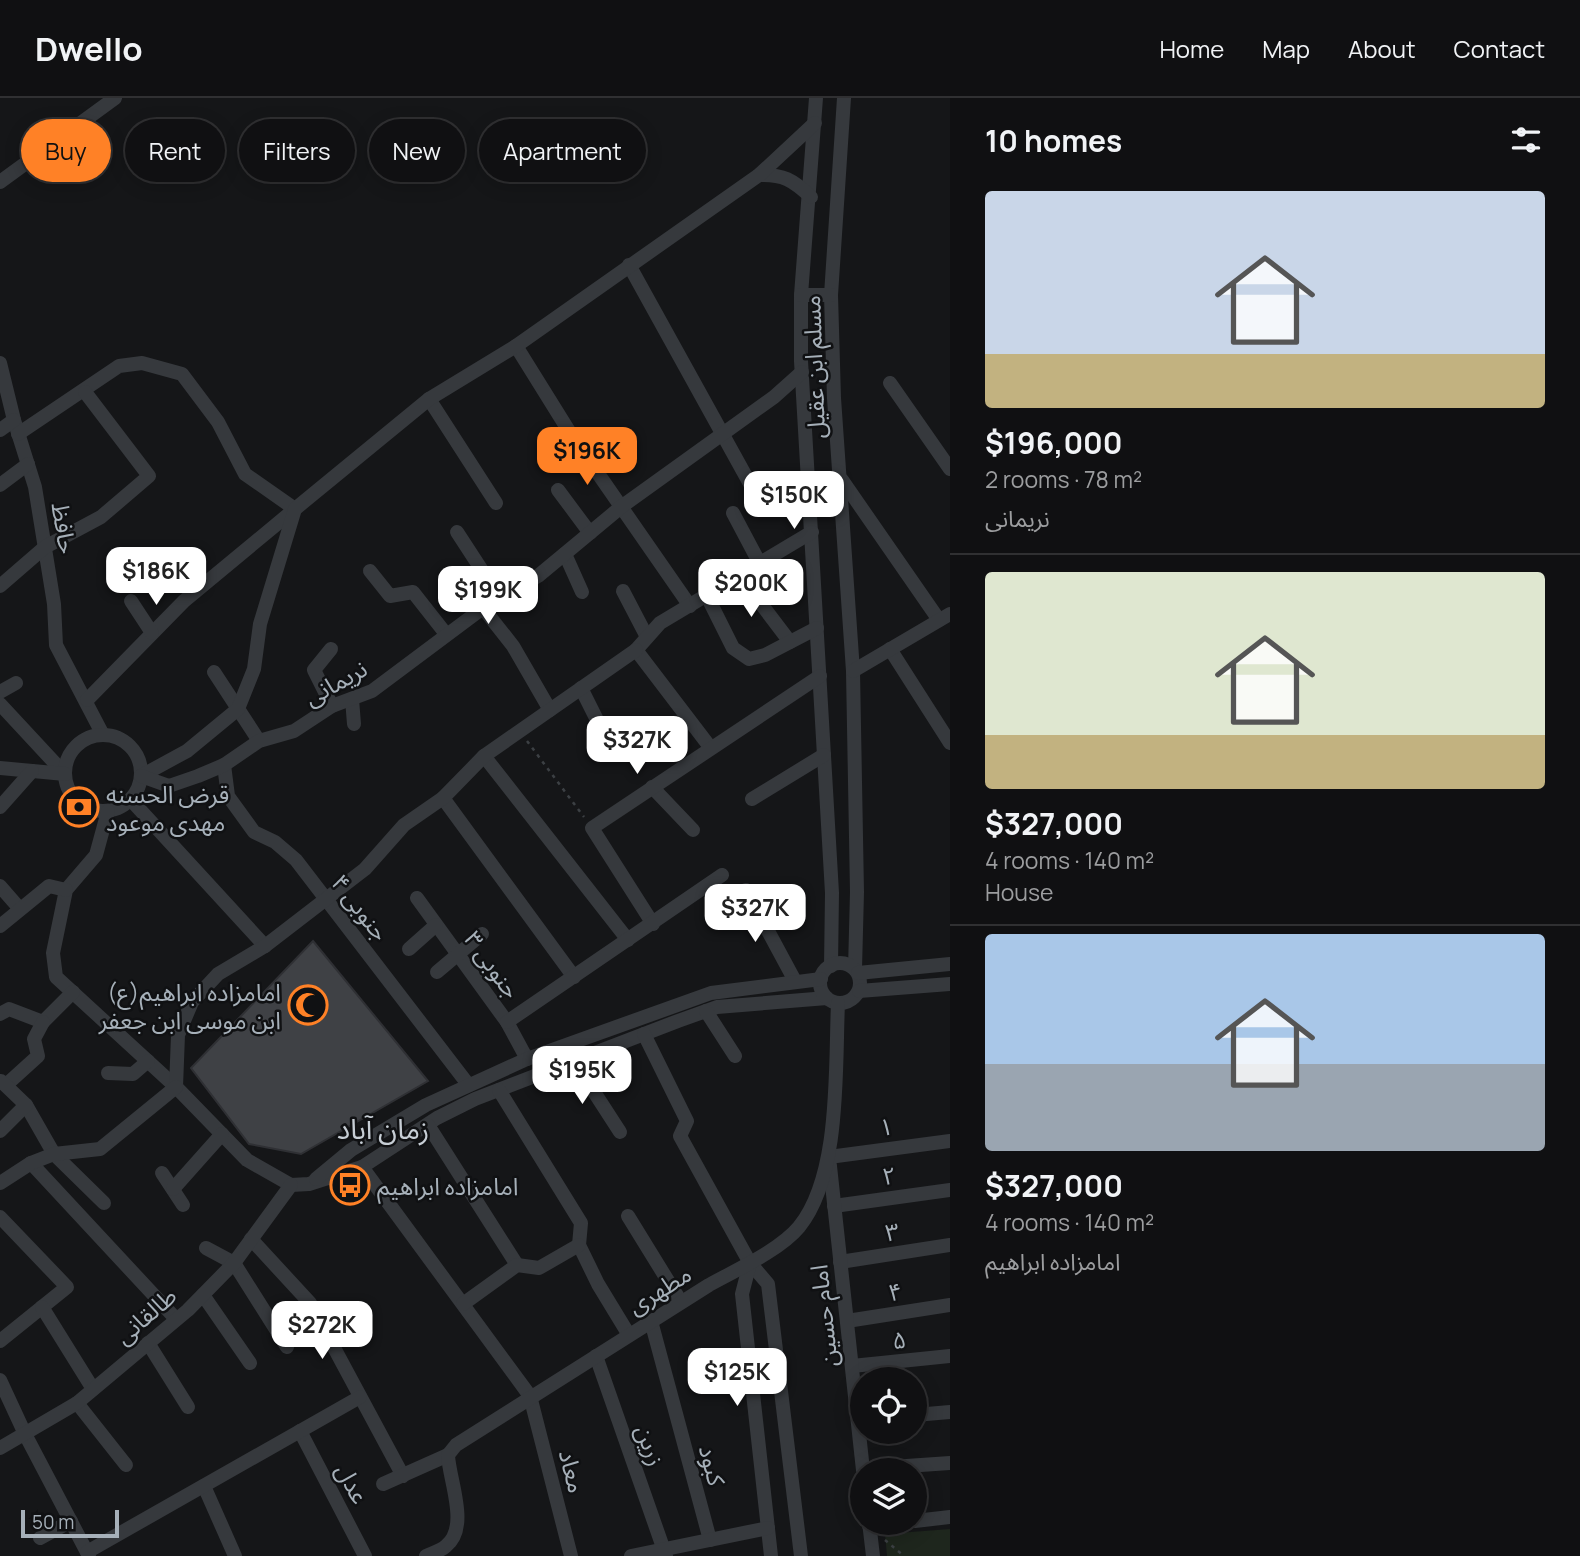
<!DOCTYPE html>
<html lang="en">
<head>
<meta charset="utf-8">
<style>
	:root { --surface:#101012; --page:#1e1e20; --text:#f1f3f6; --muted:#9c9d9f; --line:#303032; --accent:#ff8126 }
	body { margin:0; font-family:Manrope,"Noto Sans Arabic",sans-serif; background:var(--page); color:var(--text); height:100vh; display:flex; flex-direction:column; font-size:26px; white-space:nowrap }
	* { box-sizing:border-box; margin:0 }
	p { font-size:23px; color:var(--muted) }
	.icon { flex:none; width:38px; height:38px; fill:none; stroke:currentColor; stroke-width:2; stroke-linecap:round; stroke-linejoin:round }
	.map { position:relative; flex:1; overflow:hidden }
	.details { display:flex; flex-direction:column; background:var(--surface); width:630px }
	.details>* { flex:none }
	.top-card { position:absolute; left:21px; top:21px; width:665px; height:63px; display:flex; gap:14px }
	.fabs { position:absolute; left:850px; top:1269px; display:grid; gap:14px }
	.fabs a { display:grid; place-items:center; width:77px; height:77px; border-radius:50%; background:var(--surface); box-shadow:0 4px 18px #0003,0 0 0 2px var(--line); font-size:35px }
	.scale { position:absolute; left:21px; bottom:18px; width:98px; box-sizing:border-box; padding-left:7px; border:4px solid #a6b0b9; border-top:0; font-size:19px; line-height:24px; white-space:nowrap; color:#a6b0b9; -webkit-text-stroke:5px #101113; paint-order:stroke }
	.price { position:absolute; translate:-50% -60px; padding:0 16px; border-radius:14px; background:#fff; color:#222; font-size:23px; line-height:46px; filter:drop-shadow(0 2px 4px #0008) }
	.price::after { content:''; position:absolute; left:50%; top:42px; width:21px; height:16px; margin-left:-10px; background:inherit; clip-path:polygon(0 0,100% 0,50% 100%) }
	.price.current { background:var(--accent); color:#111 }
	ul { padding:0; list-style:none }
	li { display:grid; align-content:center; gap:14px; height:371px; padding:0 35px }
	li+li { border-top:2px solid var(--line) }
	li span { display:grid; place-items:center; height:217px; border-radius:7px; color:#555 }
	li>.icon { margin-inline-start:auto }
	span .icon { width:126px; height:126px; fill:#fffc; stroke-width:1 }
	li b { font-size:30px }
	h2 { display:flex; justify-content:space-between; align-items:center; height:84px; padding:0 35px; font-size:30px }
	.tag { padding:0 24px; border-radius:32px; background:var(--surface); box-shadow:0 4px 18px #0003,0 0 0 2px var(--line); font-size:24px; line-height:63px }
	.tag.current { background:var(--accent); color:#111 }
	header { display:flex; align-items:center; gap:42px; box-sizing:border-box; height:98px; padding:0 35px; background:var(--surface); border-bottom:2px solid var(--line) }
	header strong { font-size:33px }
	nav { display:flex; gap:38px; margin-inline-start:auto; font-size:24px }
	main { display:flex; flex:1; min-height:0 }
	.map>svg:first-child { display:block }
</style>
</head>
<body>
<header>
<strong>Dwello</strong>
<nav><a>Home</a><a>Map</a><a>About</a><a>Contact</a></nav>
</header>
<main>
<div class="map">
<svg width="950" height="1458" viewBox="0 0 950 1458">
	<rect width="100%" height="100%" fill="#151618"/>
	<!-- green -->
	<path fill="#1e261d" d="M950,1431V1458H887L885,1436Z"/>
	<!-- building -->
	<path fill="#3f4145" stroke="#2f3034" stroke-width="2" d="M313,843L428,983L301,1056L249,1046L191,970Z"/>
	<g fill="none" stroke-linecap="round" stroke-linejoin="round">
		<!-- path -->
		<g stroke="#3c4044" stroke-width="2.5" stroke-dasharray="3.5 5" stroke-linecap="butt">
			<path d="M527,643L584,719"/>
			<path d="M885,1442L904,1458"/>
		</g>
		<!-- minor -->
		<g stroke="#36393d" stroke-width="14">
			<path d="M816,0L801,197V263L832,795L831,868"/>
			<path d="M844,0L831,197L834,300L853,573L857,794L855,871"/>
			<path d="M759,77C783,76 793,82 811,99"/>
			<path d="M0,84L115,0"/>
			<path d="M629,167L754,393"/>
			<path d="M801,197H831"/>
			<path d="M516,248L572,338L690,508"/>
			<path d="M0,265L14,322L35,389L54,506L56,547L103,637"/>
			<path d="M890,285L950,371"/>
			<path d="M429,301L496,405"/>
			<path d="M0,332L14,322"/>
			<path d="M18,336L119,268L142,265L182,276L218,324L245,376L295,411L184,503L87,602"/>
			<path d="M842,382L939,522"/>
			<path d="M0,387L28,366"/>
			<path d="M558,392L590,435"/>
			<path d="M733,415L760,466"/>
			<path d="M457,434L500,500"/>
			<path d="M565,456L582,494"/>
			<path d="M370,473L390,498L413,494L446,536"/>
			<path d="M740,478L790,544"/>
			<path d="M0,488L45,449L101,419L149,378L85,294"/>
			<path d="M623,493L647,539"/>
			<path d="M707,498L733,550L749,561L765,557L817,530"/>
			<path d="M131,503L152,535"/>
			<path d="M483,510L513,548L550,612"/>
			<path d="M331,551L314,572L332,608"/>
			<path d="M890,551L950,645"/>
			<path d="M853,573L950,516"/>
			<path d="M214,574L259,643"/>
			<path d="M581,590L598,624"/>
			<path d="M0,594L16,585"/>
			<path d="M352,601L354,626"/>
			<path d="M0,606L65,676"/>
			<circle cx="103" cy="675" r="38"/>
			<path d="M710,649L636,552L660,525L812,434"/>
			<path d="M484,658L628,842"/>
			<path d="M224,667L228,698L254,734L275,744L296,762L467,985"/>
			<path d="M0,670L65,676"/>
			<path d="M141,678L187,653L238,611L254,571L260,526L295,411L429,301L516,248L759,77L815,25"/>
			<path d="M141,678L169,688L198,678L224,667L259,643L294,633L332,608L372,593L483,510L538,478L621,409L774,299L802,274"/>
			<path d="M652,689L693,732"/>
			<path d="M443,700L574,879"/>
			<path d="M752,701L824,657"/>
			<path d="M131,702L265,848"/>
			<path d="M0,709L32,673"/>
			<path d="M108,713L96,757L66,792L53,855L56,879L176,989L247,1062L291,1087L309,1086L362,1069L437,1020L475,1001L678,923L717,909L827,900"/>
			<path d="M0,788L20,811"/>
			<path d="M746,792L795,883"/>
			<path d="M417,800L507,924L527,961"/>
			<path d="M653,826L592,730L820,578"/>
			<path d="M0,828L49,788L66,792"/>
			<path d="M409,851L436,827"/>
			<circle cx="840" cy="885" r="20"/>
			<path d="M437,874L482,836"/>
			<path d="M858,875L950,866"/>
			<path d="M859,893L950,886"/>
			<path d="M706,913L735,958"/>
			<path d="M0,916L9,911L43,924L73,894"/>
			<path d="M507,924L722,777"/>
			<path d="M644,936L687,1023L680,1038L750,1165L768,1186L801,1458"/>
			<path d="M574,963L620,1034"/>
			<path d="M108,975L133,976L148,963"/>
			<path d="M6,987L38,958L34,941L43,924"/>
			<path d="M176,989L178,937L192,904L218,876L265,848L365,771L404,727L443,700L484,658L636,552"/>
			<path d="M499,992L581,1125L579,1147L598,1186L629,1237"/>
			<path d="M26,1007L54,1056L104,1105"/>
			<path d="M428,1027L517,1167"/>
			<path d="M0,1033L26,1007L1,983"/>
			<path d="M31,1065L176,1221"/>
			<path d="M362,1069L530,1298L571,1458"/>
			<path d="M162,1075L183,1107"/>
			<path d="M316,1081L351,1052L426,1007L527,961L711,895L821,881"/>
			<path d="M0,1085L31,1065L54,1056L100,1051L176,989"/>
			<path d="M173,1091L222,1036"/>
			<path d="M834,1108L950,1092"/>
			<path d="M628,1118L681,1204"/>
			<path d="M0,1119L67,1189L0,1243"/>
			<path d="M251,1141L310,1205L403,1378"/>
			<path d="M206,1150L234,1165L287,1249"/>
			<path d="M840,1164L950,1147"/>
			<path d="M750,1165L742,1196L771,1458"/>
			<path d="M203,1197L250,1265"/>
			<path d="M463,1206L517,1167L539,1170L579,1147"/>
			<path d="M42,1209L93,1291"/>
			<path d="M651,1223L710,1442"/>
			<path d="M847,1223L950,1207"/>
			<path d="M148,1245L188,1309"/>
			<path d="M596,1258L666,1458"/>
			<path d="M852,1268L950,1258"/>
			<path d="M0,1282L25,1336L89,1458"/>
			<path d="M77,1305L126,1367"/>
			<path d="M915,1317L950,1314"/>
			<path d="M300,1333L365,1458"/>
			<path d="M0,1350L77,1305L188,1212L234,1165L291,1087"/>
			<path d="M863,1371L950,1365"/>
			<path d="M863,1372L829,1059L950,1043"/>
			<path d="M383,1386L448,1357"/>
			<path d="M204,1388L235,1458"/>
			<path d="M915,1423L950,1419"/>
			<path d="M869,1424L873,1458"/>
			<path d="M869,1428L905,1424"/>
			<path d="M40,1440L71,1423"/>
			<path d="M87,1454L360,1299"/>
			<path d="M426,1458C432,1455 441,1453 446,1448C470,1429 449,1382 448,1357L456,1347L709,1187C736,1172 780,1152 799,1129C841,1077 835,970 838,905"/>
			<path d="M631,1458L768,1430"/>
		</g>
	</g>
	<!-- icons -->
	<defs>
		<g id="bank-ring" transform="scale(2.0125)"><circle r="9.5" fill="#101113" stroke="#ff8126" stroke-width="1.5"/><path d="M-6-4H6V4H-6ZM0-2.3a2.3 2.3 0 1 0 0 4.6a2.3 2.3 0 1 0 0-4.6Z" fill="#ff8126"/></g>
		<g id="mosque-ring" transform="scale(2.0125)"><circle r="9.5" fill="#101113" stroke="#ff8126" stroke-width="1.5"/><path d="M3.5-4.9A6 6 0 1 0 3.5 4.9A5 5 0 1 1 3.5-4.9Z" fill="#ff8126"/></g>
		<g id="bus-ring" transform="scale(2.0125)"><circle r="9.5" fill="#101113" stroke="#ff8126" stroke-width="1.5"/><path d="M-5-6H5V4H4V6H2V4H-2V6H-4V4H-5ZM-3.5-4V0h7V-4ZM-3.5 1.2v1.5H-2V1.2ZM2 1.2v1.5H3.5V1.2Z" fill="#ff8126"/></g>
	</defs>
	<g fill-rule="evenodd">
		<use href="#bank-ring" x="79" y="709"/>
		<use href="#mosque-ring" x="308" y="907"/>
		<use href="#bus-ring" x="350" y="1087"/>
	</g>
	<g text-anchor="middle" dominant-baseline="central" stroke-width="5" stroke-linejoin="round" paint-order="stroke">
		<!-- street labels -->
		<g font-size="24" fill="#a6b0b9" stroke="#101113">
			<text transform="translate(813 269) rotate(-92)">مسلم ابن عقیل</text>
			<text transform="translate(65 430) rotate(81)">حافظ</text>
			<text transform="translate(335 584) rotate(-29)">نریمانی</text>
			<text transform="translate(361 809) rotate(52)">۴ جنوبی</text>
			<text transform="translate(493 866) rotate(54)">۳ جنوبی</text>
			<text transform="translate(886 1028) rotate(-8)">۱</text>
			<text transform="translate(889 1077) rotate(-8)">۲</text>
			<text transform="translate(892 1133) rotate(-9)">۳</text>
			<text transform="translate(659 1191) rotate(-32)">مطهری</text>
			<text transform="translate(895 1193) rotate(-9)">۴</text>
			<text transform="translate(145 1217) rotate(-41)">طالقانی</text>
			<text transform="translate(823 1218) rotate(-96)">امام حسین</text>
			<text transform="translate(899 1241) rotate(-6)">۵</text>
			<text transform="translate(651 1347) rotate(70)">زرین</text>
			<text transform="translate(713 1367) rotate(75)">کبود</text>
			<text transform="translate(573 1373) rotate(76)">معاد</text>
			<text transform="translate(353 1385) rotate(62)">عدل</text>
		</g>
		<!-- poi labels -->
		<g font-size="24" fill="#a6b0b9" stroke="#101113" text-anchor="start">
			<text x="106" y="695">قرض الحسنه<tspan x="106" dy="28">مهدی موعود</tspan></text>
			<text x="281" y="893" text-anchor="end">(ع)امامزاده ابراهیم<tspan x="281" dy="28">ابن موسی ابن جعفر</tspan></text>
			<text x="377" y="1087">امامزاده ابراهیم</text>
		</g>
		<!-- quarter labels -->
		<g font-size="28" fill="#c7ced5" stroke="#101113">
			<text x="383" y="1030">زمان آباد</text>
		</g>
	</g>
</svg>
<div class="fabs">
<a><svg class="icon" aria-label="locate" viewBox="0 0 24 24"><circle cx="12" cy="12" r="6"/><path d="M12 2v4M12 18v4M2 12h4M18 12h4"/></svg></a>
<a><svg class="icon" aria-label="layers" viewBox="0 0 24 24"><path d="M12 4l9 5-9 5-9-5zM3 14l9 5 9-5"/></svg></a>
</div>
<div class="scale">50 m</div>
<b class="price current" style="left:587px;top:389px">$196K</b>
<b class="price" style="left:794px;top:433px">$150K</b>
<b class="price" style="left:156px;top:509px">$186K</b>
<b class="price" style="left:751px;top:521px">$200K</b>
<b class="price" style="left:488px;top:528px">$199K</b>
<b class="price" style="left:637px;top:678px">$327K</b>
<b class="price" style="left:755px;top:846px">$327K</b>
<b class="price" style="left:582px;top:1008px">$195K</b>
<b class="price" style="left:322px;top:1263px">$272K</b>
<b class="price" style="left:737px;top:1310px">$125K</b>
<div class="top-card">
<a class="tag current">Buy</a>
<a class="tag">Rent</a>
<a class="tag">Filters</a>
<a class="tag">New</a>
<a class="tag">Apartment</a>
</div>
</div>
<section class="details">
<h2>10 homes<svg class="icon" aria-label="filters" viewBox="0 0 24 24"><path d="M4 7h16M4 17h16"/><circle cx="9" cy="7" r="2"/><circle cx="15" cy="17" r="2"/></svg></h2>
<ul>
<li><span style="background:linear-gradient(#c9d6e8 75%,#c2b280 0)"><svg class="icon" aria-label="home" viewBox="0 0 24 24"><path d="M3 11l9-7 9 7M6 9v11h12V9"/></svg></span><div><b>$196,000</b><p>2 rooms · 78 m²</p><p>نریمانی</p></div></li>
<li><span style="background:linear-gradient(#dfe7d0 75%,#c2b280 0)"><svg class="icon" aria-label="home" viewBox="0 0 24 24"><path d="M3 11l9-7 9 7M6 9v11h12V9"/></svg></span><div><b>$327,000</b><p>4 rooms · 140 m²</p><p>House</p></div></li>
<li><span style="background:linear-gradient(#a9c7e8 60%,#9aa5b1 0)"><svg class="icon" aria-label="home" viewBox="0 0 24 24"><path d="M3 11l9-7 9 7M6 9v11h12V9"/></svg></span><div><b>$327,000</b><p>4 rooms · 140 m²</p><p>امامزاده ابراهیم</p></div></li>
</ul>
</section>
</main>
</body>
</html>
